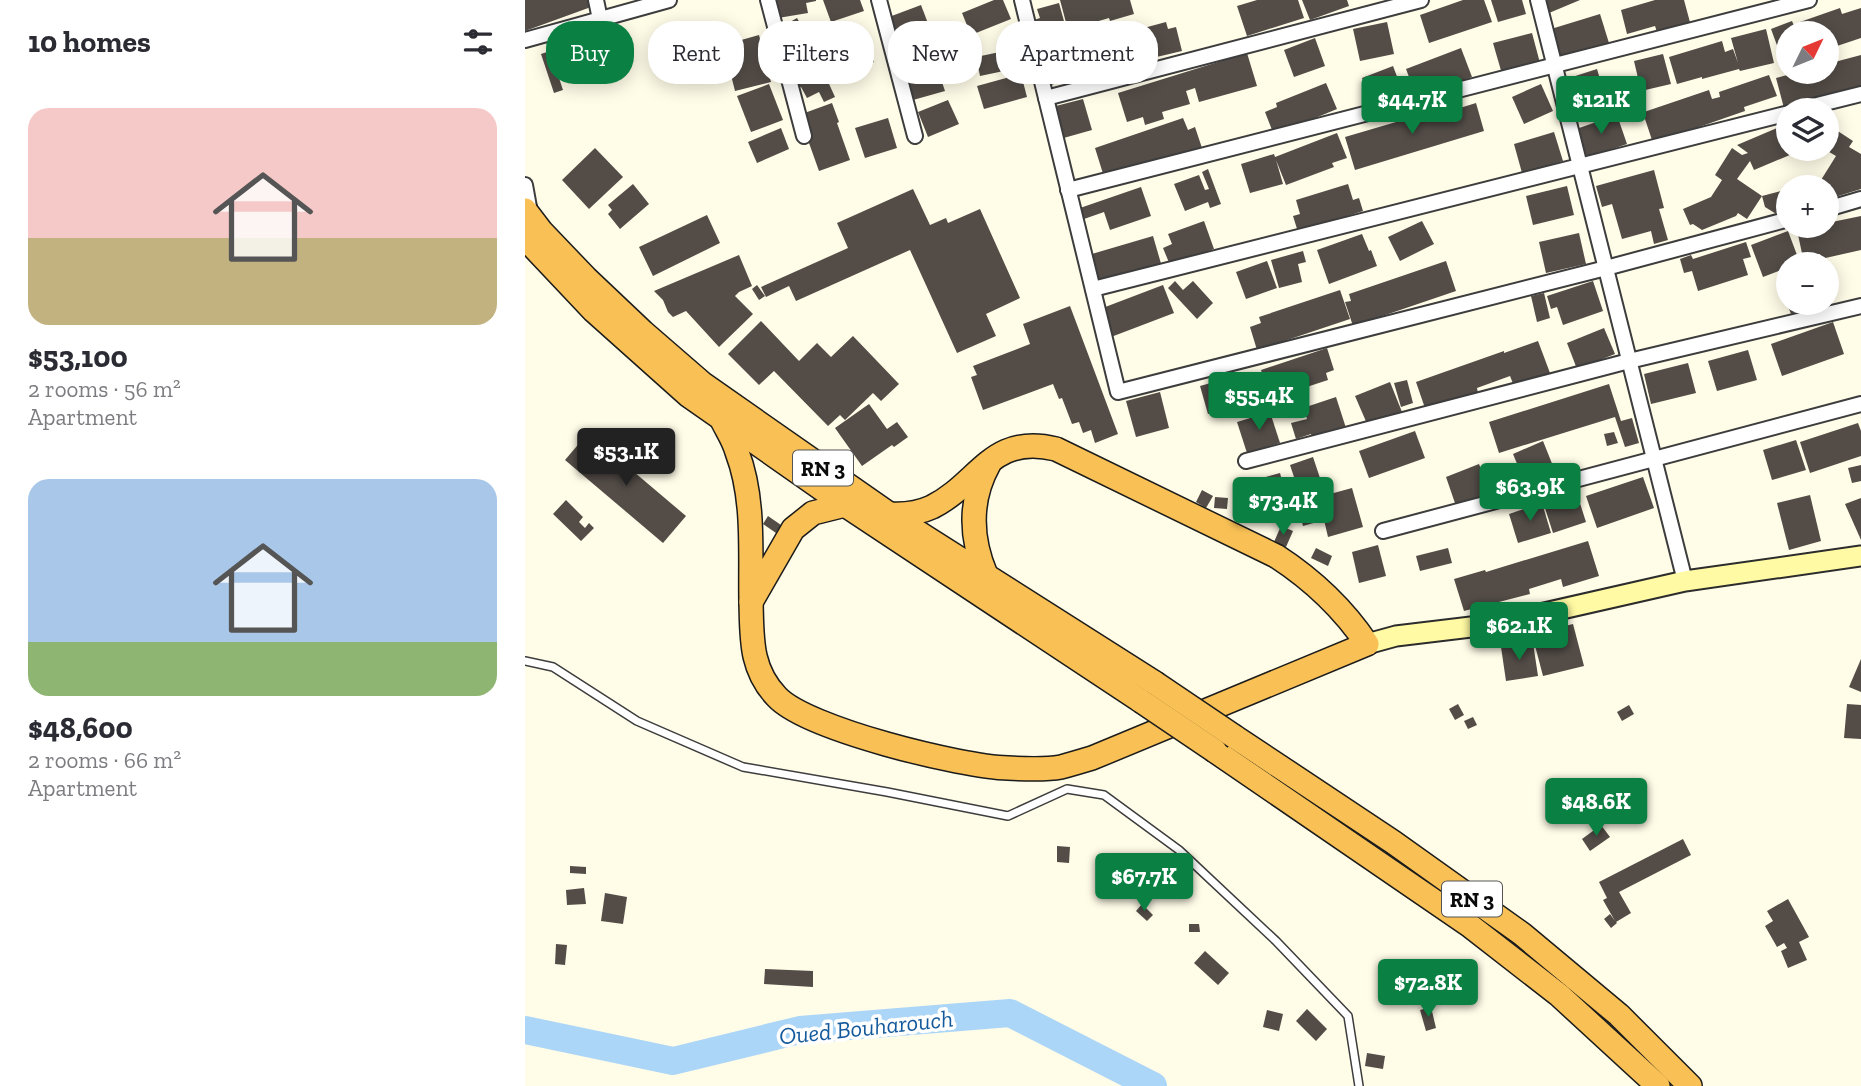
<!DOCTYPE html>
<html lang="en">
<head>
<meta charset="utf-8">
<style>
	:root { --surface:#fff; --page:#f7f7f7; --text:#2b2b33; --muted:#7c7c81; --accent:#0b8043 }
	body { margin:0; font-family:"Zilla Slab",serif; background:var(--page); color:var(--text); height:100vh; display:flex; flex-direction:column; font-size:26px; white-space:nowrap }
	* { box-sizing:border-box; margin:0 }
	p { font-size:23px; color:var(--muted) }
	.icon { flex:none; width:38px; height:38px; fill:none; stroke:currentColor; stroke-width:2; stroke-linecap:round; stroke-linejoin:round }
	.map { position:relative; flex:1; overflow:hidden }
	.sheet { display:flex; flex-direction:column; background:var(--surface); width:525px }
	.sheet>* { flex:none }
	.top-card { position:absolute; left:21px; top:21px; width:665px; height:63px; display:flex; gap:14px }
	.needle { width:46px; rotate:47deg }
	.buttons { position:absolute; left:1251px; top:21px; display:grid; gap:14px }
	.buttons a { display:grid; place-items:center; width:63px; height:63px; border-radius:50%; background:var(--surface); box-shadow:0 4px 18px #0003; font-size:35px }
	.price { position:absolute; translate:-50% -60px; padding:0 16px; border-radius:7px; background:var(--accent); color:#fff; font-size:23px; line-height:46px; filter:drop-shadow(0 2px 4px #0008) }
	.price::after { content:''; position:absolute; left:50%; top:42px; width:21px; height:16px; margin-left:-10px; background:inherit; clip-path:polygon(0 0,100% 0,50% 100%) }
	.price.active { background:#222; color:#fff }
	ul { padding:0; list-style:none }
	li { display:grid; align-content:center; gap:14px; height:371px; padding:0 28px }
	li span { display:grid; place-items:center; height:217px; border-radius:21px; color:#555 }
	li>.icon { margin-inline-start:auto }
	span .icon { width:126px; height:126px; fill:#fffc; stroke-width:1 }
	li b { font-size:30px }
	h2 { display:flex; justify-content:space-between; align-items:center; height:84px; padding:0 28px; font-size:30px }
	.pill { padding:0 24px; border-radius:28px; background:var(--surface); box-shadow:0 4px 18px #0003; font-size:24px; line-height:63px }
	.pill.active { background:var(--accent); color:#fff }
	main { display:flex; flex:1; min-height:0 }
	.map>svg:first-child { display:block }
</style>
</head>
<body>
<main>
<section class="sheet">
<h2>10 homes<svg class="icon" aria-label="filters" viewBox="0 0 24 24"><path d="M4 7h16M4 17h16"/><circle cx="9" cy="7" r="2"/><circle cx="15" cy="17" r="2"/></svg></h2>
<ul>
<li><span style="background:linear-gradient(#f6c9c9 60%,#c2b280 0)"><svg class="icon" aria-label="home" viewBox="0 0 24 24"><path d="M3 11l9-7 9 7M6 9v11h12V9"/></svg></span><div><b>$53,100</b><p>2 rooms · 56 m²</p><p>Apartment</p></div></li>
<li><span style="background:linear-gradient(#a9c7e8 75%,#8fb573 0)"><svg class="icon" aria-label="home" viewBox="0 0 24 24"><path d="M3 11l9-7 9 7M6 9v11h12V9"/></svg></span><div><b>$48,600</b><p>2 rooms · 66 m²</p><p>Apartment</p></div></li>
</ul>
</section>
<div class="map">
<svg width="1336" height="1086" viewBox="0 0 1336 1086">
	<rect width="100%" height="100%" fill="#fffce8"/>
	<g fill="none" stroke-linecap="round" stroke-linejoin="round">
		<!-- river -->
		<path stroke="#acd6f7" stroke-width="28" d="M0,1030L148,1061L275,1030L485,1013L628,1086"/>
	</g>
	<!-- building -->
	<g fill="#534c47">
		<path d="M0,0H63L66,7L0,31Z"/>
		<path d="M250,0H291V1L281,3L283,13L253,18Z"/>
		<path d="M298,0H335L339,11L306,22Z"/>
		<path d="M469,0H478L486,19L446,35L437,13Z"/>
		<path d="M535,0H605L609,14L585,21L584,18L543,30Z"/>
		<path d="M732,0H773L779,18L722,36L712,6Z"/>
		<path d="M777,0H822L824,6L785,20Z"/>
		<path d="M938,0H959L967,22L904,43L895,15Z"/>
		<path d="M966,0H997L1001,14L973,22Z"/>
		<path d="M1019,0H1055L1024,13Z"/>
		<path d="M1130,0H1159L1166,26L1133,35L1130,26L1102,34L1096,10Z"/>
		<path d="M534,3L542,32L515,40L509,20L515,18L512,9Z"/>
		<path d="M396,5L404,26L372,38L364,17Z"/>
		<path d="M1315,8L1317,14L1336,8V38L1312,46L1310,42L1302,45V33H1279L1275,22Z"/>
		<path d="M1075,14L1084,43L1035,59L1026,29Z"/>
		<path d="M272,18L276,25L284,21L292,35L264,50L253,29Z"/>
		<path d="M1267,21L1272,33H1264V57L1257,59L1246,29Z"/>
		<path d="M641,22L643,29L651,27L657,51L623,59L615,29Z"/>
		<path d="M862,22L869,54L835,61L828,29Z"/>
		<path d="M612,28L622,59L578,73L574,60L557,66L560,75L526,85L517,58Z"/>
		<path d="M1241,29L1249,63L1215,71L1214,69L1177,79V77L1152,84L1144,57L1197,41L1200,52L1208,49L1213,63L1206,38Z"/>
		<path d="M1007,33L1015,63L977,74L968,43Z"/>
		<path d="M234,35L246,82L210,91L205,71L209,70L202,44Z"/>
		<path d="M339,37L349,62L314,75L305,51Z"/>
		<path d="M790,38L800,66L769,77L759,50Z"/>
		<path d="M286,42L300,72L280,81L281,84L300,75L310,97L299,102L294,92L282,98L276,87L272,89L267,79L275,76L264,52Z"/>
		<path d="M407,44L410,56L386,63L382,50Z"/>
		<path d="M494,48L498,67L455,76L451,57Z"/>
		<path d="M936,48L947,77L892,98L881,69Z"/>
		<path d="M25,51L38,90L29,93L16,54Z"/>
		<path d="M722,53L732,86L674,102L670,88L661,91L665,104L637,112L639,119L620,125L618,117L602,122L593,93Z"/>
		<path d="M1138,54L1146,84L1116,91L1109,61Z"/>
		<path d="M1336,55V88L1259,108L1251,78L1273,72H1302V64Z"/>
		<path d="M411,59L413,69L420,67L424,79L417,82L420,91L388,100L379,69Z"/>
		<path d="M868,66L876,87L884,84L889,95L849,109L837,78Z"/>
		<path d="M1072,69L1081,99L1050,109L1041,79Z"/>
		<path d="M496,74L502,97L459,109L452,86Z"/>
		<path d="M1244,75L1252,96L1219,107L1220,111L1128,143L1120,119L1114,121L1111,111L1118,109L1119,112L1184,90L1187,99L1195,97L1194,92Z"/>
		<path d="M801,83L812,109L749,135L740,112L752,107L751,103Z"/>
		<path d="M244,84L258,120L226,132L212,96Z"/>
		<path d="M1016,84L1028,111L999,124L987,97Z"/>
		<path d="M558,99L567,130L535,139L527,107Z"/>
		<path d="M423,100L434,124L403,137L393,112Z"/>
		<path d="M307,103L314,122L312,123L325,160L294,171L274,115Z"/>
		<path d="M951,103L959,131L830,170L820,137L895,115L896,120Z"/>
		<path d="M1092,115L1102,144L1061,158L1051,129Z"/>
		<path d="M363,118L372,148L340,158L330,128Z"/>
		<path d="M658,118L663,130L670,127L677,148L580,180L570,148Z"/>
		<path d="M1264,123V149H1279L1229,170L1225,161L1212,179L1237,196L1222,219L1213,213L1211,216L1177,230L1168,224L1165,225L1158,209L1186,197L1197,180L1190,175L1207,148L1217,155L1223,153L1212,145Z"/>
		<path d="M1302,124L1328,141L1324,147L1336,154V189L1307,198L1302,194V187H1273L1296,180L1311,156L1299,149H1302Z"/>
		<path d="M256,128L264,149L232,163L223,142Z"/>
		<path d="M1029,132L1038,161L997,173L989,144Z"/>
		<path d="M812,133L822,158L807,163L809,167L761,185L751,160L758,184L725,193L716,164L749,154L750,157Z"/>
		<path d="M70,148L98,177L64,209L37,180Z"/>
		<path d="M683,169L696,204L685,208L683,202L660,211L649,184L674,175L680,190L684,189L677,172Z"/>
		<path d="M1129,170L1139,208L1134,209L1143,240L1129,244L1126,231L1097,239L1087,204L1077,207L1071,186Z"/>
		<path d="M108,184L124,204L95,229L83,214L87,210L83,205Z"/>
		<path d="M823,184L828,200L834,198L838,211L773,232L768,216L775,214L771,200Z"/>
		<path d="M1042,186L1049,215L1008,225L1001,196Z"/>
		<path d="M616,187L626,216L585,230L579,212L559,219L555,208Z"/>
		<path d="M388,189L405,225L421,218L423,223L455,209L495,298L461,314L471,336L432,353L385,250L271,301L264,286L241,297L236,287L323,248L312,223Z"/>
		<path d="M1264,189V212L1253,215L1240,207L1237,196Z"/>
		<path d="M182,215L195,243L128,276L114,247Z"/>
		<path d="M1336,216V250L1296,259L1295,254L1278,258L1272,230L1290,226H1302V223Z"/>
		<path d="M679,221L689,249L645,265L638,248L647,244L643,234Z"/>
		<path d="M897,221L909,244L875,261L863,237Z"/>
		<path d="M1263,231L1275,263L1264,264V267L1238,277L1226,245Z"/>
		<path d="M1054,233L1061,264L1021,273L1014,242Z"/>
		<path d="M837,234L844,251L846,250L852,266L804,284L792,250Z"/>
		<path d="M628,236L637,267L570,286L560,256Z"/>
		<path d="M1221,242L1226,257L1218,259L1223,275L1173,291L1167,271L1159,273L1155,259L1166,255L1168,259Z"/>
		<path d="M778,251L781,262L773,264L777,282L754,288L746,260Z"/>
		<path d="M214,255L227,286L214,292L210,296L228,314L194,347L161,311L148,317L143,312L138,300L129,291Z"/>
		<path d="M742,261L752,288L721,299L711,272Z"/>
		<path d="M921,261L931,291L828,326L820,302L826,301L824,294Z"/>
		<path d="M650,281L658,290L668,281L688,303L672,319L643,288Z"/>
		<path d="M1068,281L1078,311L1038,325L1032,307L1026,309L1022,296Z"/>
		<path d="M232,285L240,296L234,300L227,289Z"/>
		<path d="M638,285L649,313L586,337L575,309Z"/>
		<path d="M1264,285V303H1294L1266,314L1256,288Z"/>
		<path d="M815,290L825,319L732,350L725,327L736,323L734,317Z"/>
		<path d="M1019,293L1025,318L1012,322L1006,296Z"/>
		<path d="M545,306L593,434L570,443L566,430L558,433L554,422L547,424L537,398L534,399L528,384L458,410L446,377L452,375L448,366L505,344L498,324Z"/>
		<path d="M236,321L274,361L292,343L306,357L328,336L374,384L356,401L348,393L320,420L315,415L303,426L249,371L234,385L203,354Z"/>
		<path d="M1308,322L1319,354L1257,376L1246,344Z"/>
		<path d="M1079,328L1090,354L1052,369L1042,343Z"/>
		<path d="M1013,341L1025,373L989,386L985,376L952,388L953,393L901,411L891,382L979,351V353Z"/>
		<path d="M802,348L809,370L801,373L803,380L745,399L736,370Z"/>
		<path d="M1223,350L1232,380L1192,391L1183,361Z"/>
		<path d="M1163,363L1171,393L1126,404L1119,374Z"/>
		<path d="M700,379L708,407L683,414L675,386Z"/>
		<path d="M882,380L888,403L876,407L869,383Z"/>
		<path d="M865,382L877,412L843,426L830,396Z"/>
		<path d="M1084,384L1096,421L1107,418L1114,443L1100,447L1090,417L974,453L964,422Z"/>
		<path d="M635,392L644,428L611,437L601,401Z"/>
		<path d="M811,397L821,428L787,439L786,434L771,439L766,423L782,419L778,408Z"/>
		<path d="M344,404L362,429L372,422L383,437L369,447L367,445L337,466L310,428Z"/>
		<path d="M745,412L755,443L722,453L712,422Z"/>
		<path d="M1333,423L1336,431V456L1285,473L1275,442Z"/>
		<path d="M890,431L900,458L844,478L834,451Z"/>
		<path d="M1089,432L1093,443L1082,446L1079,434Z"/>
		<path d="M63,433L161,516L138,543L40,460Z"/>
		<path d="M1271,440L1281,470L1247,480L1238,450Z"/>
		<path d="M1018,441L1030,471L1000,483L988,454Z"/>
		<path d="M788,457L798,487L775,495L765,465Z"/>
		<path d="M954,464L965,493L931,506L921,477Z"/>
		<path d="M1336,465V481L1327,483L1323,468Z"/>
		<path d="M989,466L999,484L985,492L979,481L983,491L970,497L960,474L973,468L975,473Z"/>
		<path d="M755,473L761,496L721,508L716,491L724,488L722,482Z"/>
		<path d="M1118,477L1129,508L1072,528L1061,496Z"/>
		<path d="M827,488L838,527L803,537L799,520L778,526L772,503Z"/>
		<path d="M677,490L688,496L681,508L671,502Z"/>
		<path d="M1052,494L1061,522L1028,533L1019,505Z"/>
		<path d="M1285,495L1296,541L1264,550L1252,503Z"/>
		<path d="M690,497L703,498L702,509L689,508Z"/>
		<path d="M1336,498V540L1320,504Z"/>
		<path d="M41,500L58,517L54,522L60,528L64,523L69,528L56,541L28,514Z"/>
		<path d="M1017,503L1026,533L993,543L984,514Z"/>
		<path d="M243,516L256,525L251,533L238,524Z"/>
		<path d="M756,526L768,531L761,547L749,542Z"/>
		<path d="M1063,541L1074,576L1038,587L1036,579L1004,589L1005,594L939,611L929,579L960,570L961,572Z"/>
		<path d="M853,545L861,576L834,583L827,552Z"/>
		<path d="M791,548L807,556L803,566L786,558Z"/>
		<path d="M923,548L927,563L895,571L891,556Z"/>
		<path d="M1048,624L1059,666L1018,676L1007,634Z"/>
		<path d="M1008,643L1013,676L981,681L976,647Z"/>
		<path d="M1336,659V692L1324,687Z"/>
		<path d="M933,704L939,715L930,720L924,709Z"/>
		<path d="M1322,704L1336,705V739L1319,738Z"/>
		<path d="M1104,705L1109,714L1097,721L1092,712Z"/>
		<path d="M948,717L952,725L943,729L939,721Z"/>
		<path d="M1076,825L1085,837L1065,851L1057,839Z"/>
		<path d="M1158,839L1166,855L1094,892L1106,913L1091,922L1092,923L1086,928L1079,919L1085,914L1090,921L1078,900L1082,898L1074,882Z"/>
		<path d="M532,846L545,847L544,863L532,862Z"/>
		<path d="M45,866L61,867V874L45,873Z"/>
		<path d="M59,888L61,904L42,905L41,890Z"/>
		<path d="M80,893L102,897L98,924L76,921Z"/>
		<path d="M1263,899L1284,937L1274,942L1282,960L1263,968L1256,951L1262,948L1259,943L1252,947L1240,926L1248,921L1242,911Z"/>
		<path d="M617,904L628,915L622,921L611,911Z"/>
		<path d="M664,924H674L675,932H664Z"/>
		<path d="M31,944L42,945L40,965L30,964Z"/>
		<path d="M680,951L704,973L693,985L669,963Z"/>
		<path d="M240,969L288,971V987L239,984Z"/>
		<path d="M906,1007L911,1028L901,1031L895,1010Z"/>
		<path d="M782,1009L802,1029L791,1041L771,1021Z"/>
		<path d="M742,1010L758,1014L754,1031L738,1027Z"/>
		<path d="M842,1053L860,1056L858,1069L840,1066Z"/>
	</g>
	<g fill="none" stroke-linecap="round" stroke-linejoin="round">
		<!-- service casing -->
		<g stroke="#3d3d3d" stroke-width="10">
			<path id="service" d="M0,661L28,667L112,721L218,767L362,792L483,816L542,789L579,795L654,850L751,941L823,1016L834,1086"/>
		</g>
		<!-- minor casing -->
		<g stroke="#3d3d3d" stroke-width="18">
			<g id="minor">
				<path d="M71,0L75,19"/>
				<path d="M243,0L279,136"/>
				<path d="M354,0L390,136"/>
				<path d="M497,0L593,392L1081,268L1264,219"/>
				<path d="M1013,0L1160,581"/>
				<path d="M0,40L144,0"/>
				<path d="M521,98L896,0"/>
				<path d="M1272,110L1336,94"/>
				<path d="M0,185L6,218"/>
				<path d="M543,190L1284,0"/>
				<path d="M1302,209L1336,199"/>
				<path d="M568,289L1264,113"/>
				<path d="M721,461L1104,361L1336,306"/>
				<path d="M858,531L1336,404"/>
			</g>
		</g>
		<!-- secondary casing -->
		<g stroke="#2c2c2c" stroke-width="23">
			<path id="secondary" d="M842,644L871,636L971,624L1160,581L1336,556"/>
		</g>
		<!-- trunk casing -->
		<g stroke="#1b1b1b" stroke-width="26">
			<g id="trunk">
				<path d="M0,210L16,231L61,278L118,332L178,384L364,514L630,683"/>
				<path d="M0,238L69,311L163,395L320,505L616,701"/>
				<path d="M198,422C203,432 209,441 212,452C230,499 225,553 226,602L268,529L288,513L320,505"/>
				<path d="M461,575C445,537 444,500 464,464"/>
				<path d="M226,602C227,638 225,669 252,697C282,729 437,767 483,768C500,769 520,770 536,767C547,764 557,761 567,758L842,644C817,607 788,580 751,556L531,449C466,433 455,483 407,507C394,513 380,515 364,514"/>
				<path d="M710,737L868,842L997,934L1094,1015L1165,1086"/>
				<path d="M690,751L944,925L1034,995L1133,1086"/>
			</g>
		</g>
		<!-- service -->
		<use href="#service" stroke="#fff" stroke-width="7"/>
		<!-- minor -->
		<use href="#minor" stroke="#fff" stroke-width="14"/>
		<!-- secondary -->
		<use href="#secondary" stroke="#fffaa3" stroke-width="19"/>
		<!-- trunk -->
		<use href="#trunk" stroke="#f9c155" stroke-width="23"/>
		<!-- trunk-bridge casing -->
		<g stroke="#1b1b1b" stroke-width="26" stroke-linecap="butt">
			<g id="trunk-bridge">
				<path d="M630,683L710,737"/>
				<path d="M616,701L690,751"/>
			</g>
		</g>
		<!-- trunk-bridge -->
		<use href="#trunk-bridge" stroke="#f9c155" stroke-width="23"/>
	</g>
	<g text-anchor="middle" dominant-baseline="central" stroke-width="7" stroke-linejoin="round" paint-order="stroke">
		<!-- shield labels -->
		<g fill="#fff" stroke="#545454" stroke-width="2">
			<rect x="268" y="450.5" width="60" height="35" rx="5"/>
			<rect x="917" y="881.5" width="60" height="35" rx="5"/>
		</g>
		<g font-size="21" font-weight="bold" fill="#0a0a0a">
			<text x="298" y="468">RN 3</text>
			<text x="947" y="899">RN 3</text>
		</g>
		<!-- water labels -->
		<g font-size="24" font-style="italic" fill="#13599c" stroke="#fff">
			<text transform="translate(341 1027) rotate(-6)">Oued Bouharouch</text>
		</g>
	</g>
</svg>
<div class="buttons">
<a><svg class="needle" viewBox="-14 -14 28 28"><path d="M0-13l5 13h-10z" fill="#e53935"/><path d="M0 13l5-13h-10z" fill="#7c7c81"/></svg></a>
<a><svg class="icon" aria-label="layers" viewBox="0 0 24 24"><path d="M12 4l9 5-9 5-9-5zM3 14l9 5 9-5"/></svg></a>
<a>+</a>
<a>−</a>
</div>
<b class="price" style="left:887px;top:136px">$44.7K</b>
<b class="price" style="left:1076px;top:136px">$121K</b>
<b class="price" style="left:734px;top:432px">$55.4K</b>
<b class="price active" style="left:101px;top:488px">$53.1K</b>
<b class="price" style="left:1005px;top:523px">$63.9K</b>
<b class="price" style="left:758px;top:537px">$73.4K</b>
<b class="price" style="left:994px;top:662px">$62.1K</b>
<b class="price" style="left:1071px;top:838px">$48.6K</b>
<b class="price" style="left:619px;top:913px">$67.7K</b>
<b class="price" style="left:903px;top:1019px">$72.8K</b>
<div class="top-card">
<a class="pill active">Buy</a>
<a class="pill">Rent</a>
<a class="pill">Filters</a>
<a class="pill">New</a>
<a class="pill">Apartment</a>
</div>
</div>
</main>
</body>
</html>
